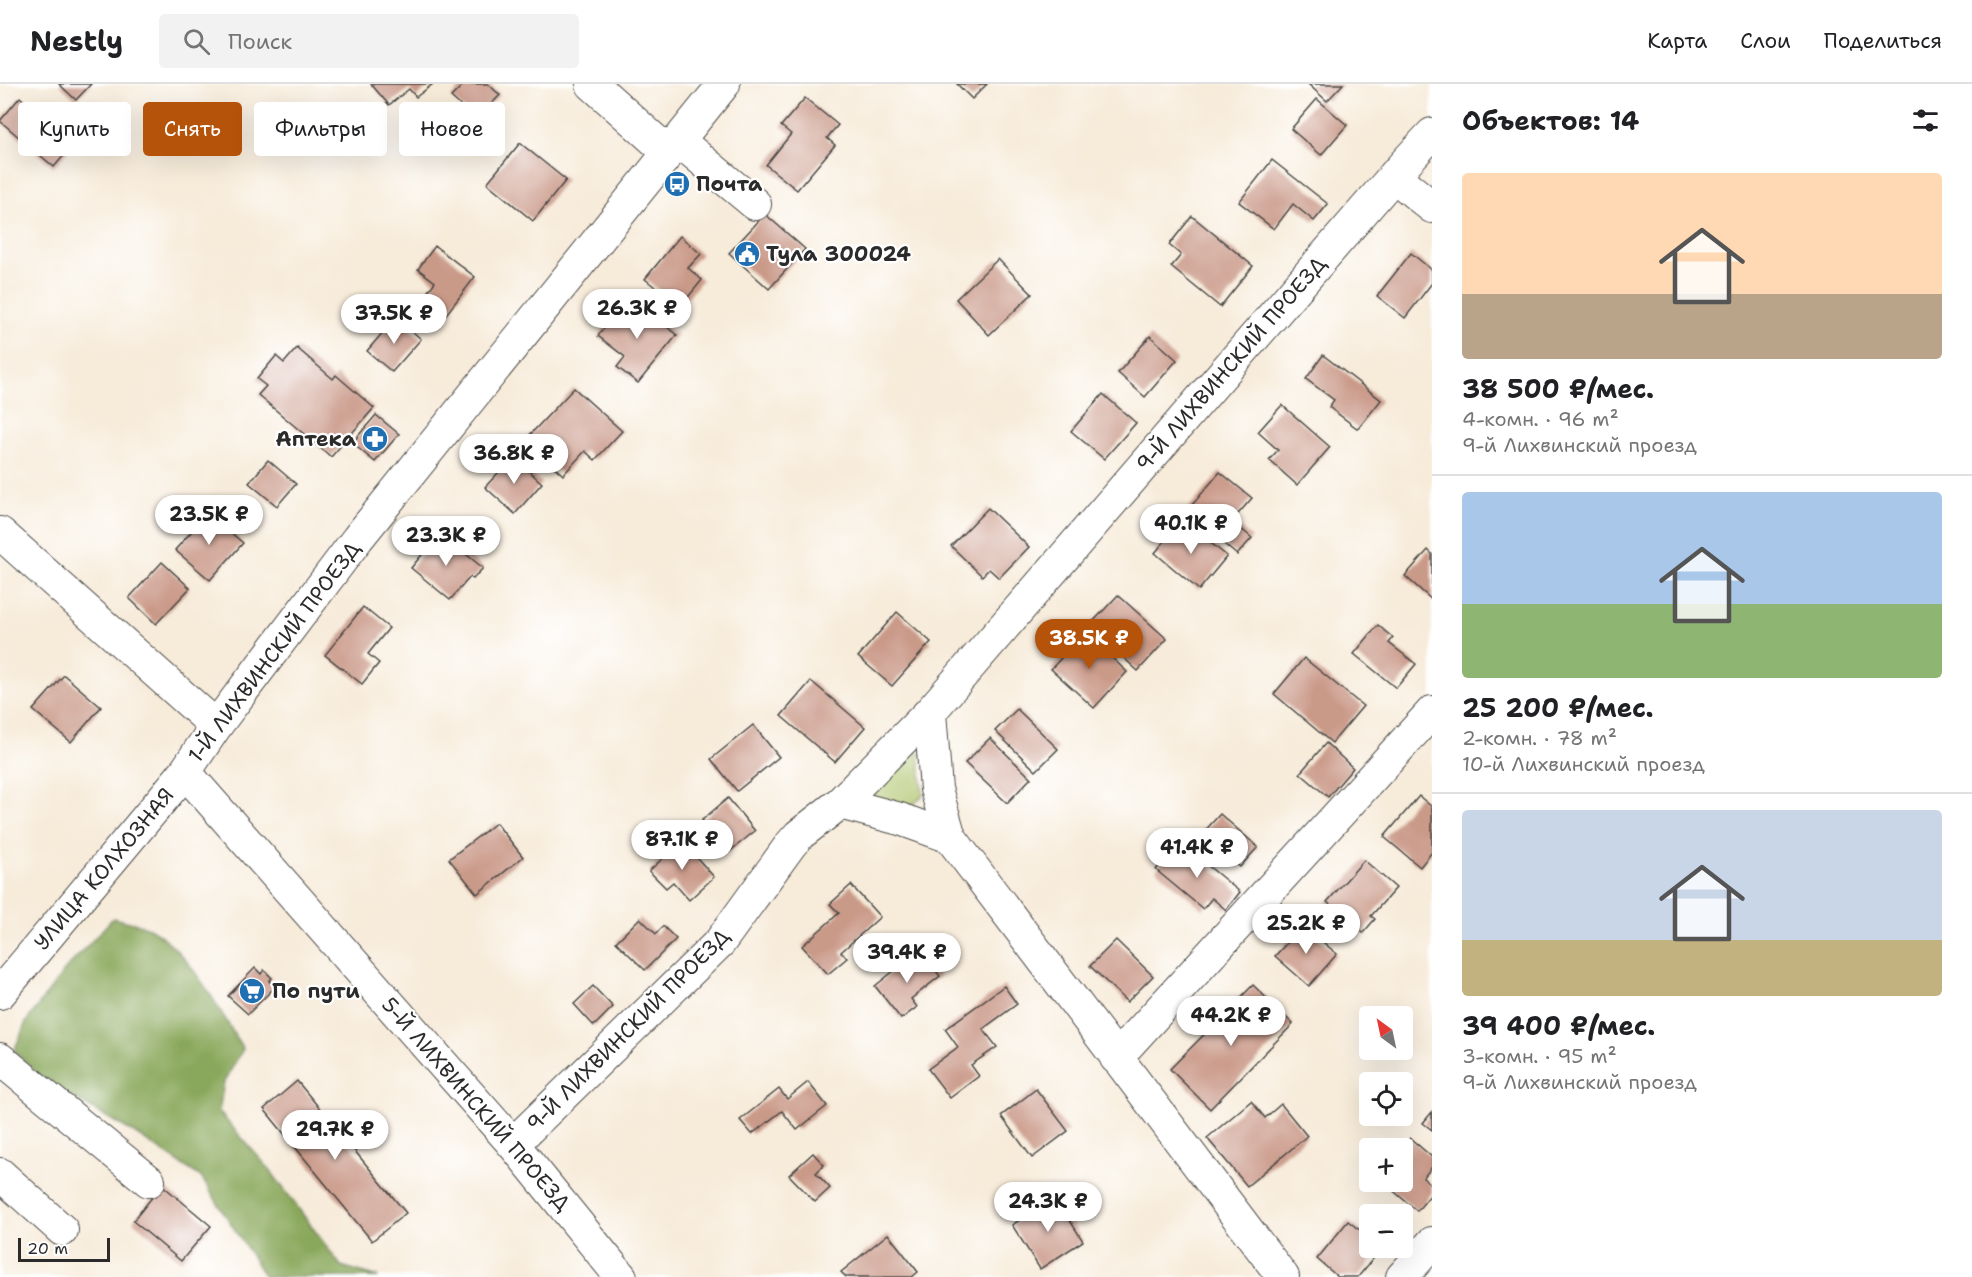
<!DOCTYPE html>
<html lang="ru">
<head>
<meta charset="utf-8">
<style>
	:root { --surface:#fff; --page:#f2f2f2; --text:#202124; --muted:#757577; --line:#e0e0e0; --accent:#b45309 }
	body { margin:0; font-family:"Shantell Sans",sans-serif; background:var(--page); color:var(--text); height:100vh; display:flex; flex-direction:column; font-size:22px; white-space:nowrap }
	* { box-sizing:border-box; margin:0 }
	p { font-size:20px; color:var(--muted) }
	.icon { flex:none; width:33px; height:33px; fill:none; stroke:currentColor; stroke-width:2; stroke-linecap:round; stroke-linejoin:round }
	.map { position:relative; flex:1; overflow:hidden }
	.panel { display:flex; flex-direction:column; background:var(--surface); width:540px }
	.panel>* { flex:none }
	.top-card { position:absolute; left:18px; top:18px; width:570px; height:54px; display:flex; gap:12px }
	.needle { width:39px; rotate:327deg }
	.controls { position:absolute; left:1359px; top:922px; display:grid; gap:12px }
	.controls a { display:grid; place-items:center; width:54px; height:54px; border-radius:6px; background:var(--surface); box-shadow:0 6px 24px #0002; font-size:30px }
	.scale { position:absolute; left:18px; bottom:15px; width:92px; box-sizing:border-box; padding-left:6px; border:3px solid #2b2b2b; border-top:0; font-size:16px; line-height:21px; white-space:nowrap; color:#2b2b2b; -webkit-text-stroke:4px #fff; paint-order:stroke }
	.price { position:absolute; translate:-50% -51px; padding:0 14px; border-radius:21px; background:#fff; color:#222; font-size:20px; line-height:39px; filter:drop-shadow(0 2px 3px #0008) }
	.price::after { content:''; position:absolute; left:50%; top:36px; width:18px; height:14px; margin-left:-9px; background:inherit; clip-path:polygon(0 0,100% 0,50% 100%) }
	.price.selected { background:var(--accent); color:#fff }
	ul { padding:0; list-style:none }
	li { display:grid; align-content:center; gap:12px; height:318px; padding:0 30px }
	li+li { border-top:2px solid var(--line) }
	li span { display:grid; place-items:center; height:186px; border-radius:6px; color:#555 }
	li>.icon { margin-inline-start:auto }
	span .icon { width:108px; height:108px; fill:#fffc; stroke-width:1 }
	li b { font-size:26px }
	h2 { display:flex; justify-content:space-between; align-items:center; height:72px; padding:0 30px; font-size:26px }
	.pill { padding:0 21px; border-radius:6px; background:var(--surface); box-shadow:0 6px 24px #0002; font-size:21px; line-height:54px }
	.pill.selected { background:var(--accent); color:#fff }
	header { display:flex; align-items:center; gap:36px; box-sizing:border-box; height:84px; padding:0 30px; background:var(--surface); border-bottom:2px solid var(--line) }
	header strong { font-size:28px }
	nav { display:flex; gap:33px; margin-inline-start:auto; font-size:21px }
	.search { width:420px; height:54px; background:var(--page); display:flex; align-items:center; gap:15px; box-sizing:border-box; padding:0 21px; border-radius:6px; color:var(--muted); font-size:22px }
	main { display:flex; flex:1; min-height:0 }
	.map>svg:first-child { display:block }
</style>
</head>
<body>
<header>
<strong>Nestly</strong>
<div class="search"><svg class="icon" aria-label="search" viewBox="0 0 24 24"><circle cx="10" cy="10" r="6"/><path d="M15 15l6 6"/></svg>Поиск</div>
<nav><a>Карта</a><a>Слои</a><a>Поделиться</a></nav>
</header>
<main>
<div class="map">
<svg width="1432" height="1193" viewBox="0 0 1432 1193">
	<rect width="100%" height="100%" fill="#fff"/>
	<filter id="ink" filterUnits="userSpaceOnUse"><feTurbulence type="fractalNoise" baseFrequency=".0167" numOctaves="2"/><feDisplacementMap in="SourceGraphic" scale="12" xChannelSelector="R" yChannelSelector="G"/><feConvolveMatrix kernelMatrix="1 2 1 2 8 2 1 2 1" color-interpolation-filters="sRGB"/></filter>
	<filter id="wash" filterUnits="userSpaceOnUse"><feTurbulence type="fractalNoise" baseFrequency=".008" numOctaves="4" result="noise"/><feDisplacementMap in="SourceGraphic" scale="24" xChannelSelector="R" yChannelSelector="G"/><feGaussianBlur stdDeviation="1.35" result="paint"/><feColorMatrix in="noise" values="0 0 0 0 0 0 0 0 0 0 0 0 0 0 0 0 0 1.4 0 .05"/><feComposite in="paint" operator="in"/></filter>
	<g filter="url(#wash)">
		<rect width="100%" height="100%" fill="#f7ebd9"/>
		<!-- green -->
		<path fill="#adc267" stroke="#6c7649" stroke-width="1.5" d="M913,667L919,669L923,711L908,726L870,717L869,702Z"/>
		<!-- forest -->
		<path fill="#8aa85c" stroke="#5a6a44" stroke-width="1.5" d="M113,834C124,837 139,839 149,844C188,865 221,928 243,965L224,998L219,1028L270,1086L341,1182L379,1193H265L201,1093L131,1047L47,999L14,967L26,938L64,887Z"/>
		<g id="blocks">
			<!-- building -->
			<g fill="#ca9a89">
				<path d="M59,0H91L76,16Z"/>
				<path d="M371,0H433L416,13L409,5L389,21Z"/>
				<path d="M464,0H488L500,11L476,36L451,13Z"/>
				<path d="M957,0H987L972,15Z"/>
				<path d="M1308,0H1343L1327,17Z"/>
				<path d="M20,13L47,37L60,23L86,46L54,83L0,37Z"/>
				<path d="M805,14L838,41L827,54L835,61L797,106L766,81L791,50L781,42Z"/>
				<path d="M1317,15L1347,41L1321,71L1291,45Z"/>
				<path d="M520,59L566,96L533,137L487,99Z"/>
				<path d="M1272,76L1328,120L1314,137L1293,120L1274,145L1239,118Z"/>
				<path d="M765,130L805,165L769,205L729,169Z"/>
				<path d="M1192,132L1253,182L1220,223L1171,183L1181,171L1169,161Z"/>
				<path d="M680,152L701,170L688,184L702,196L680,223L645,195Z"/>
				<path d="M435,162L475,193L441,237L419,219L435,198L418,185Z"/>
				<path d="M1411,169L1432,186V199L1405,234L1377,212Z"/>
				<path d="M998,175L1032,210L989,251L956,215Z"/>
				<path d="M637,219L677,251L638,299L617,283L625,273L598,252L618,226L626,232Z"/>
				<path d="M396,233L421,255L392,288L367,267Z"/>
				<path d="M1150,252L1177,276L1145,313L1118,289Z"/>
				<path d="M297,264L333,295L336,291L374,324L331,373L258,311L266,302L257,295L276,272L284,279Z"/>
				<path d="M1323,271L1381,316L1358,345L1329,323L1334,316L1306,295Z"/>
				<path d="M574,304L622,347L595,376L585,367L563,391L525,356Z"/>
				<path d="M1103,310L1136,339L1104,375L1071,347Z"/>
				<path d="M1282,321L1330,363L1297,401L1269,376L1278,366L1258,348Z"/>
				<path d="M376,331L399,350L375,378L352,359Z"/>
				<path d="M513,373L542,399L515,430L485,403Z"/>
				<path d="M268,376L296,400L277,422L249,399Z"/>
				<path d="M1220,388L1252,414L1232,437L1252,454L1237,471L1186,428Z"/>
				<path d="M988,424L1029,463L999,494L989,485L982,492L951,462Z"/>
				<path d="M208,429L243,459L210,496L175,466Z"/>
				<path d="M1182,436L1227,472L1199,506L1155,469Z"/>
				<path d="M440,449L483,484L473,495L470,493L450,516L411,484Z"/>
				<path d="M1428,466L1432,470V516L1405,492Z"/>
				<path d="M162,478L190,504L156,540L129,514Z"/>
				<path d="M1118,511L1167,555L1138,587L1089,542Z"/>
				<path d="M363,523L389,544L368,570L379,579L362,600L325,571Z"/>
				<path d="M897,528L931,558L892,602L858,573Z"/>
				<path d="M1378,541L1393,554L1389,559L1416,580L1396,604L1354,570Z"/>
				<path d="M1085,548L1127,588L1094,624L1051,585Z"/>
				<path d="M1304,574L1363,622L1332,659L1274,610Z"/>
				<path d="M64,591L101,623L71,658L33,626Z"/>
				<path d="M811,597L865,643L835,678L781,632Z"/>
				<path d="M1017,625L1058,665L1036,687L995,647Z"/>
				<path d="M753,641L779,673L737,707L711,675Z"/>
				<path d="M990,654L1031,694L1007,719L965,679Z"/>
				<path d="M1326,659L1353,684L1328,713L1300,689Z"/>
				<path d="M1419,712L1432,723V768L1420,783L1384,753Z"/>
				<path d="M728,714L755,747L729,768L702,736Z"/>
				<path d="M1220,730L1258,763L1240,783L1202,750Z"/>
				<path d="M496,739L523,773L477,810L449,775Z"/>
				<path d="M682,757L714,793L689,816L673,798L666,804L649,787Z"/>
				<path d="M1179,758L1240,808L1226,826L1212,814L1203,825L1156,786Z"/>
				<path d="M1364,776L1396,804L1371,832L1375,835L1363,849L1327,818Z"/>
				<path d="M851,801L880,833L841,868L847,874L828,890L802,862L839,829L830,820Z"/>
				<path d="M640,834L656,850L663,842L676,855L645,886L616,858Z"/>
				<path d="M1303,841L1337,870L1309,902L1275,872Z"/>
				<path d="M1116,856L1153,892L1127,918L1090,882Z"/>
				<path d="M920,866L940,892L911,915L917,923L901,935L875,902Z"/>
				<path d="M255,884L261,890L264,886L272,894L269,897L275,903L248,930L228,912Z"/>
				<path d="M1253,901L1293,940L1210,1025L1170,985Z"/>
				<path d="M593,902L613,923L594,942L574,920Z"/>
				<path d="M1004,902L1017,920L983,945L997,963L971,981L979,992L950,1014L928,985L958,963L945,945Z"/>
				<path d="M297,997L406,1129L372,1157L264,1025Z"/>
				<path d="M808,998L827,1022L797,1046L782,1027L752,1050L740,1036L779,1005L787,1015Z"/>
				<path d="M1036,1005L1068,1047L1032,1074L1001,1032Z"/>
				<path d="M1251,1017L1265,1034L1281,1020L1307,1052L1247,1102L1207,1054Z"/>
				<path d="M1432,1028V1046L1423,1039Z"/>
				<path d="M1410,1054L1432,1073V1083L1423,1094L1432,1101V1109L1417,1127L1383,1098H1402V1065H1400Z"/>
				<path d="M813,1069L824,1081L816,1089L830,1104L815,1118L789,1091Z"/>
				<path d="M162,1101L211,1142L181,1177L133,1137Z"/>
				<path d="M1055,1113L1083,1157L1040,1185L1012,1141Z"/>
				<path d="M1348,1137L1370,1154V1164H1382L1358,1193H1338L1317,1175Z"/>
				<path d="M888,1150L918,1188L912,1193H846L841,1188Z"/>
			</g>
		</g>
	</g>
	<g filter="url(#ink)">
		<use href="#blocks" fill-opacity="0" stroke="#4a4845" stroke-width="1.5"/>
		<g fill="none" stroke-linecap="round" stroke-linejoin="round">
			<!-- minor casing -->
			<g stroke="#4a4845" stroke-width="34">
				<g id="minor">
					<path d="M592,0L669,69"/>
					<path d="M679,57L755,120"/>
					<path d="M1394,92L1432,123"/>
					<path d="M0,449L216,642"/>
					<path d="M930,628L936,705L950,753"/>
					<path d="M185,688L513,1060L621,1193"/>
					<path d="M840,719L900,735L950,753L1283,1193"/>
					<path d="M0,909L185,688L216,642L358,454L724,0"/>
					<path d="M1116,974L1432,628"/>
					<path d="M0,975L149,1097"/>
					<path d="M513,1060L720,858L791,760L799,751L840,719L930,628L1405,79L1432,50"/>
					<path d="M0,1090L62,1146"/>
					<path d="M1402,1193L1432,1159"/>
				</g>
			</g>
			<!-- minor -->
			<use href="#minor" stroke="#fff" stroke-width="32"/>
		</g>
	</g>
	<!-- icons -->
	<defs>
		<g id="bus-disc" transform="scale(1.35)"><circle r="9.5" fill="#1f6fb2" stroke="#fff"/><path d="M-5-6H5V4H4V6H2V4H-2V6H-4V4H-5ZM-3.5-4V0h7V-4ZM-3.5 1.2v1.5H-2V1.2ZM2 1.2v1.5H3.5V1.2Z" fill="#fff"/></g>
		<g id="civic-disc" transform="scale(1.35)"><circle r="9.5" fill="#1f6fb2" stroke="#fff"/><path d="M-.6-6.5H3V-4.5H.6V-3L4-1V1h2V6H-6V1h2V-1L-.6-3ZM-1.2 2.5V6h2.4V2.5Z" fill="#fff"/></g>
		<g id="pharmacy-disc" transform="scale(1.35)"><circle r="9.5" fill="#1f6fb2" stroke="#fff"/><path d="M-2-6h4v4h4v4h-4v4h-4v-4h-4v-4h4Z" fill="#fff"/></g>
		<g id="supermarket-disc" transform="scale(1.35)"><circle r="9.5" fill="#1f6fb2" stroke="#fff"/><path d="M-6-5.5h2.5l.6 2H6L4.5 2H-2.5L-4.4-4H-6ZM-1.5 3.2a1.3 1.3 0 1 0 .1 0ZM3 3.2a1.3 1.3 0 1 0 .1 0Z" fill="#fff"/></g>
	</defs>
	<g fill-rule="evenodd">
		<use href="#bus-disc" x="677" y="100"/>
		<use href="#civic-disc" x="747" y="170"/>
		<use href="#pharmacy-disc" x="375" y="355"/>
		<use href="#supermarket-disc" x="252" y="907"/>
	</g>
	<g text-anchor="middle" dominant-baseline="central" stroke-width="4.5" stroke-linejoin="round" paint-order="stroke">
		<!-- poi labels -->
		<g font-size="21" font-weight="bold" fill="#2b2b2b" stroke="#fff" text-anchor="start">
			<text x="696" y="100">Почта</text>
			<text x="766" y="170">Тула 300024</text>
			<text x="356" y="355" text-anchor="end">Аптека</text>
			<text x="272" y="907">По пути</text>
		</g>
		<!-- street labels -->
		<g font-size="21" fill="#2b2b2b" stroke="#fff">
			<text transform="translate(1231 280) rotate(-49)">9-Й ЛИХВИНСКИЙ ПРОЕЗД</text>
			<text transform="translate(274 568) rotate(-53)">1-Й ЛИХВИНСКИЙ ПРОЕЗД</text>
			<text transform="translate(104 785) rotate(-50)">УЛИЦА КОЛХОЗНАЯ</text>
			<text transform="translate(628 946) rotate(-45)">9-Й ЛИХВИНСКИЙ ПРОЕЗД</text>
			<text transform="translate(476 1020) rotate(49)">5-Й ЛИХВИНСКИЙ ПРОЕЗД</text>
		</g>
	</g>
</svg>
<div class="controls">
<a><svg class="needle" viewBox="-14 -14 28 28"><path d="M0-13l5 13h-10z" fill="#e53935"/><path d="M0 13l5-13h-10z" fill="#757577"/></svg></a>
<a><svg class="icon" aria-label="locate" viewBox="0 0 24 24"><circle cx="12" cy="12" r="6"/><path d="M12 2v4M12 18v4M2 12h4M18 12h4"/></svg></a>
<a>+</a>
<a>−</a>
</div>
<div class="scale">20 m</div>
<b class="price" style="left:637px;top:256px">26.3K ₽</b>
<b class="price" style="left:394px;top:261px">37.5K ₽</b>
<b class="price" style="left:514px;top:401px">36.8K ₽</b>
<b class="price" style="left:209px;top:462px">23.5K ₽</b>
<b class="price" style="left:1191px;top:471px">40.1K ₽</b>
<b class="price" style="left:446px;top:483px">23.3K ₽</b>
<b class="price selected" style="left:1089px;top:586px">38.5K ₽</b>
<b class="price" style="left:682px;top:787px">87.1K ₽</b>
<b class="price" style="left:1197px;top:795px">41.4K ₽</b>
<b class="price" style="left:1306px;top:871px">25.2K ₽</b>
<b class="price" style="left:907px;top:900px">39.4K ₽</b>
<b class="price" style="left:1231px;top:963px">44.2K ₽</b>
<b class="price" style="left:335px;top:1077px">29.7K ₽</b>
<b class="price" style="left:1048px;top:1149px">24.3K ₽</b>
<div class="top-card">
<a class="pill">Купить</a>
<a class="pill selected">Снять</a>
<a class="pill">Фильтры</a>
<a class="pill">Новое</a>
</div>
</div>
<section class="panel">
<h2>Объектов: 14<svg class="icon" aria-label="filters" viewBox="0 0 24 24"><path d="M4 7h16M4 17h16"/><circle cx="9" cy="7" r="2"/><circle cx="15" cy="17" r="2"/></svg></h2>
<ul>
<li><span style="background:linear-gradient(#ffd9b3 65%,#b9a48a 0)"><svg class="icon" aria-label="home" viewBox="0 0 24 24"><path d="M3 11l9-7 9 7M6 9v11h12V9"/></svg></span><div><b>38 500 ₽/мес.</b><p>4-комн. · 96 m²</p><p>9-й Лихвинский проезд</p></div></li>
<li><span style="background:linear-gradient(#a9c7e8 60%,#8fb573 0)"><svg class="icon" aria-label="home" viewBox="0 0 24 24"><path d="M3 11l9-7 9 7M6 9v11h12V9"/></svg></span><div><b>25 200 ₽/мес.</b><p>2-комн. · 78 m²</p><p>10-й Лихвинский проезд</p></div></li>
<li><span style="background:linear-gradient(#c9d6e8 70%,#c2b280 0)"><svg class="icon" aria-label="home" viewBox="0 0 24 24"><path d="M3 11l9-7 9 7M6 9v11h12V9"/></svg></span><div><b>39 400 ₽/мес.</b><p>3-комн. · 95 m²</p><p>9-й Лихвинский проезд</p></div></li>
</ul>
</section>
</main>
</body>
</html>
